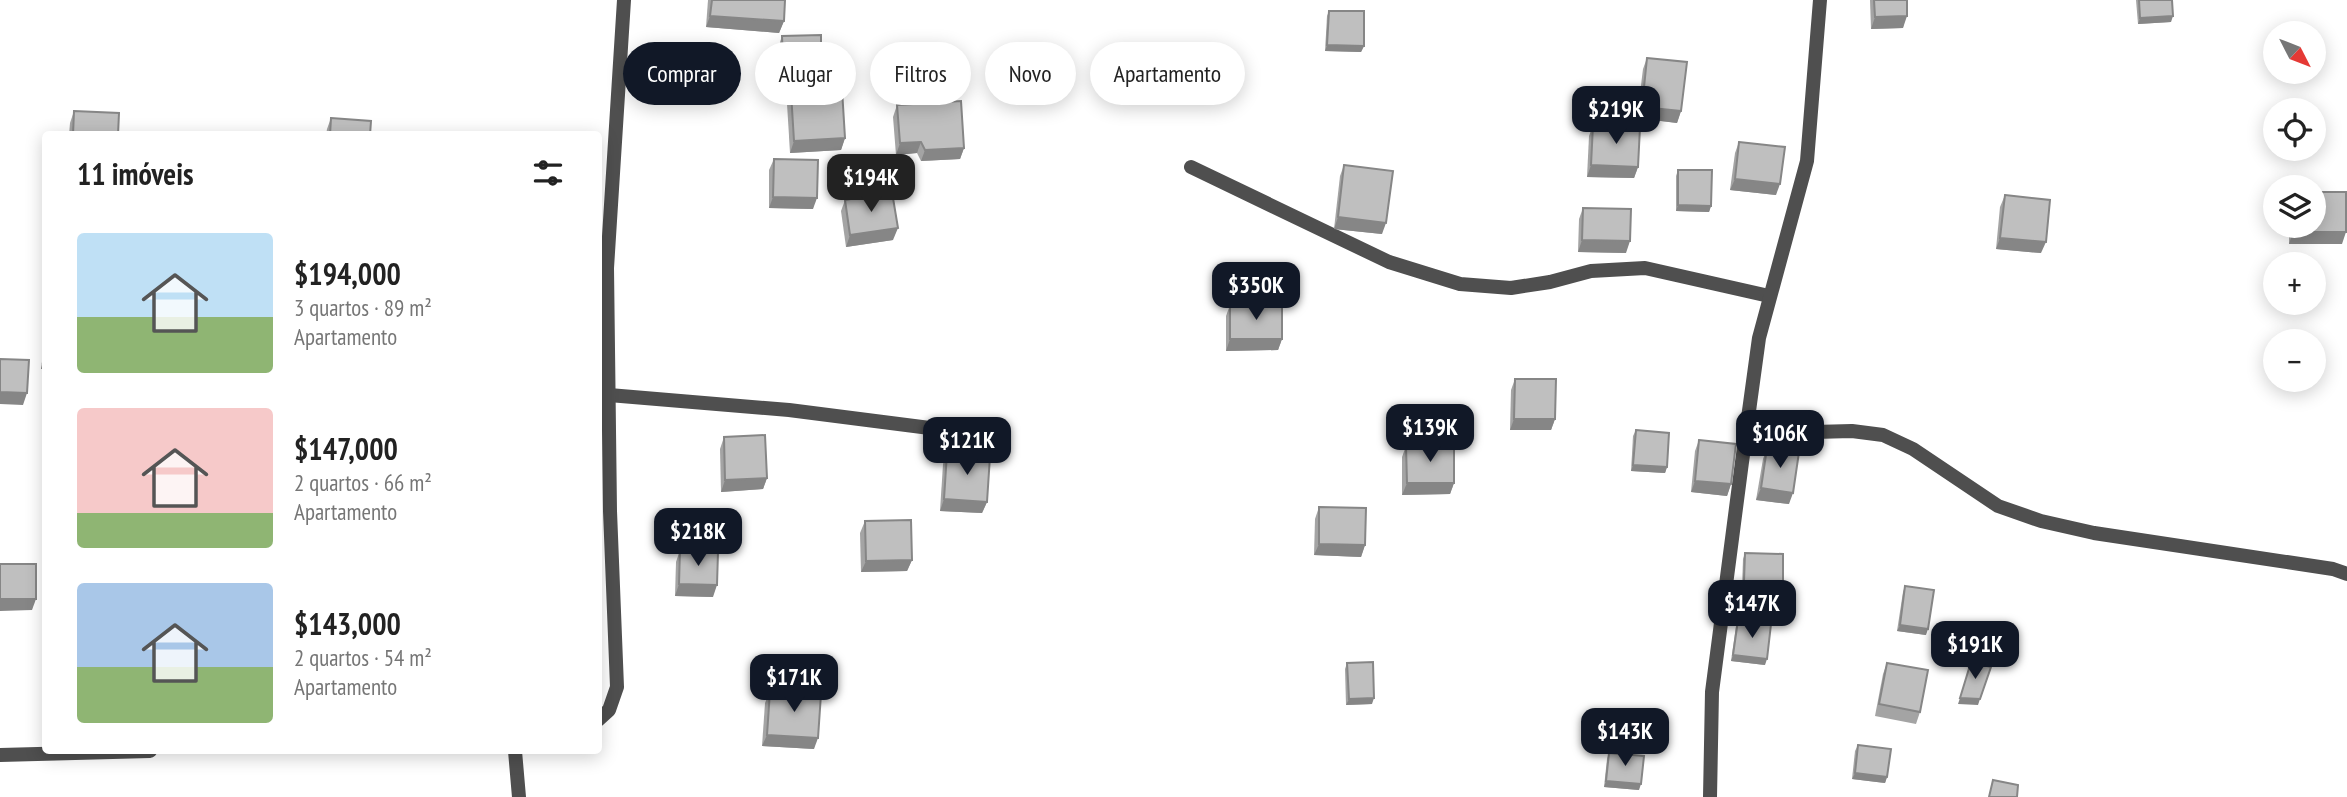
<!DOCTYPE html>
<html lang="pt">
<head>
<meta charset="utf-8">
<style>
	:root { --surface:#fff; --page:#f6f6f6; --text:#222; --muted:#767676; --accent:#111827 }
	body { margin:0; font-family:"PT Sans Narrow",sans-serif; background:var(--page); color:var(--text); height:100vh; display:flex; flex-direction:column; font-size:26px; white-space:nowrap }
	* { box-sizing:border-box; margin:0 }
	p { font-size:23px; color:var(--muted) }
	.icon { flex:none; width:38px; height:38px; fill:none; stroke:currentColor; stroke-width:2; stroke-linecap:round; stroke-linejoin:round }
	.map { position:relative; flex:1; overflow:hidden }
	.side { position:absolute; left:42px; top:131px; width:560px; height:623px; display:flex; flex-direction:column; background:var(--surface); border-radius:7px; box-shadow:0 4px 18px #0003 }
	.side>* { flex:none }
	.top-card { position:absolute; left:623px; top:42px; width:665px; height:63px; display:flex; gap:14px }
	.needle { width:46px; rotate:132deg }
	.controls { position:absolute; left:2263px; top:21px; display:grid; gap:14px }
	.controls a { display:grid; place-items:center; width:63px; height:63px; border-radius:50%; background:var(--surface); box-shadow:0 4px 18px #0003; font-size:35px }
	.price { position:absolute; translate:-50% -60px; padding:0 16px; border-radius:14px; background:var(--accent); color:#fff; font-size:23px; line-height:46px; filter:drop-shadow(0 2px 4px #0008) }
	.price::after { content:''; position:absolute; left:50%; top:42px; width:21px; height:16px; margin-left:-10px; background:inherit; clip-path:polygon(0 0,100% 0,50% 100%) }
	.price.on { background:#222; color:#fff }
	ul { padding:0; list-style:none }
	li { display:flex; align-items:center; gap:21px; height:175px; padding:0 35px }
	li span { display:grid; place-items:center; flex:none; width:196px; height:140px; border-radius:7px; color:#555 }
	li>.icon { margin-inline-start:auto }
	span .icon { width:84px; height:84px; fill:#fffc; stroke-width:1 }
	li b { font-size:30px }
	h2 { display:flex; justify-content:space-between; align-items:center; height:84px; padding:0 35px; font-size:30px }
	.pill { padding:0 24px; border-radius:32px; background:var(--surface); box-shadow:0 4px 18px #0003; font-size:24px; line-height:63px }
	.pill.on { background:var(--accent); color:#fff }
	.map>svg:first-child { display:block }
</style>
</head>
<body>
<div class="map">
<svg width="2347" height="797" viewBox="0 0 2347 797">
	<rect width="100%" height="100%" fill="#fff"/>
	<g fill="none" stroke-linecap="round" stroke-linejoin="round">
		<!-- minor -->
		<g stroke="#4f4f4f" stroke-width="14">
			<path d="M1191,167L1389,262L1460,284L1511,288L1550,282L1591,271L1645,268L1769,296"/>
			<path d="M609,395L789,410L961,432"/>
			<path d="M1747,420L1814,432L1852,431L1883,435L1913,449L1998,506L2041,521L2094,533L2333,569L2347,574"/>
			<path d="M598,720L609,710L617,687L610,511L607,268L624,0"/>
			<path d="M515,751L519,797"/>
			<path d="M0,755L150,751"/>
			<path d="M1710,797L1712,692L1742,462L1759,338L1807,161L1820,0"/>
		</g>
	</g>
	<!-- wall -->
	<g fill="#a4a4a4">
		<path d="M708,0H785L784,21L779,33L706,27Z"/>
		<path d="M1870,0H1907L1903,28L1871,29Z"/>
		<path d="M2136,0H2172L2171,22L2138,24Z"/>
		<path d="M1329,11L1364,46L1361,52L1325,51L1327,16Z"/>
		<path d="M782,36L821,64L819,70L781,71L780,42Z"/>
		<path d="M1647,58L1681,111L1677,123L1637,118L1643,69Z"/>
		<path d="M790,76L845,138L841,150L790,153L786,87Z"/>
		<path d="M897,105L964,148L960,159L921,161L917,153L896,155L893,117Z"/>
		<path d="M74,111L118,135H69L70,123Z"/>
		<path d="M331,118L370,135H326L327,129Z"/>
		<path d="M1593,125L1638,167L1634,178L1587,177L1589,136Z"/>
		<path d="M1739,142L1776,195L1730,190L1735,153Z"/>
		<path d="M774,159L813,209L769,208V170Z"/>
		<path d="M1344,165L1382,234L1334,229L1340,176Z"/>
		<path d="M1678,170L1711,206L1709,212L1676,211V176Z"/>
		<path d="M2005,195L2041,253L1996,249L2000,207Z"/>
		<path d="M845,200L893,240L846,247L841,211Z"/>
		<path d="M1583,208L1626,253L1578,252L1579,219Z"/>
		<path d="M2289,226H2314L2342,244H2289Z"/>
		<path d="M1230,305L1282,339L1278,350L1226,351V316Z"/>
		<path d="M46,332V369H41Z"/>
		<path d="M1515,379L1555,419L1551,430H1510L1511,390Z"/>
		<path d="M1636,430L1667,467L1665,473L1631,471L1633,436Z"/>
		<path d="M724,437L767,478L763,489L721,492L720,449Z"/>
		<path d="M1699,440L1731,484L1727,496L1691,492L1695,451Z"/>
		<path d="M1406,446L1454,483L1450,494L1402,495V457Z"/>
		<path d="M1767,448L1789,504L1756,500L1763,459Z"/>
		<path d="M947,453L987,502L982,513L940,511L943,464Z"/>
		<path d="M1319,507L1365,545L1361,557L1314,555L1315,519Z"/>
		<path d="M865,521L912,560L907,571L861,572L860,533Z"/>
		<path d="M680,550L713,597L675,596L676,562Z"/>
		<path d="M1745,553L1781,588L1742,587L1743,559Z"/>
		<path d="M1905,586L1926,635L1897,631L1903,592Z"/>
		<path d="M1738,620L1765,665L1731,661L1736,626Z"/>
		<path d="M1347,663L1372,704L1346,705L1345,669Z"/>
		<path d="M1887,663L1920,712L1916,724L1875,716L1883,674Z"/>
		<path d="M770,691L814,749L762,746L765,703Z"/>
		<path d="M1858,745L1887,777L1885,783L1852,779L1855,751Z"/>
		<path d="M1609,753L1639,790L1604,787L1607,759Z"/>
	</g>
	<!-- shaded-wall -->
	<g fill="#868686">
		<path d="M710,16L784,21L779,33L706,27Z"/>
		<path d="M1907,16L1903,28L1871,29L1875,17Z"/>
		<path d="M2173,16L2171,22L2138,24L2140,18Z"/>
		<path d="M1327,45L1364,46L1361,52L1325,51Z"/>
		<path d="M821,64L819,70L781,71L783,65Z"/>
		<path d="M1642,107L1681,111L1677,123L1637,118Z"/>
		<path d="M845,138L841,150L790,153L794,141Z"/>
		<path d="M921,142L917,153L896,155L900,143Z"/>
		<path d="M964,148L960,159L921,161L925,150Z"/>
		<path d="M1591,165L1638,167L1634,178L1587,177Z"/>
		<path d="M1735,179L1780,184L1776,195L1730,190Z"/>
		<path d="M773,197L817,198L813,209L769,208Z"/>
		<path d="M1678,205L1711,206L1709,212L1676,211Z"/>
		<path d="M1338,217L1386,223L1382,234L1334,229Z"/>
		<path d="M898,228L893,240L846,247L850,235Z"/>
		<path d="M2293,232H2346L2342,244H2289Z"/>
		<path d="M2000,238L2046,242L2041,253L1996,249Z"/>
		<path d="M1582,240L1630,241L1626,253L1578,252Z"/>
		<path d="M1230,339H1282L1278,350L1226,351Z"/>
		<path d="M43,363H46V369H41Z"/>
		<path d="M0,392L27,393L23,405L0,404Z"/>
		<path d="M1514,419H1555L1551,430H1510Z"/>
		<path d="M1633,465L1667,467L1665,473L1631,471Z"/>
		<path d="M767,478L763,489L721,492L725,480Z"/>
		<path d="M1695,481L1731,484L1727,496L1691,492Z"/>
		<path d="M1407,483H1454L1450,494L1402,495Z"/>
		<path d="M1761,488L1793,493L1789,504L1756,500Z"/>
		<path d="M944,499L987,502L982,513L940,511Z"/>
		<path d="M1319,544L1365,545L1361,557L1314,555Z"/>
		<path d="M912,560L907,571L861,572L866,561Z"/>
		<path d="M1744,581L1783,582L1781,588L1742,587Z"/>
		<path d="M679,584L717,585L713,597L675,596Z"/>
		<path d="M0,599H36L32,610L0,611Z"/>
		<path d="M1900,625L1928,629L1926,635L1897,631Z"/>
		<path d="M1733,655L1767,659L1765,665L1731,661Z"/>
		<path d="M1374,698L1372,704L1346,705L1349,699Z"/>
		<path d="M1960,698L1980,699L1978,705L1958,704Z"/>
		<path d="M767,735L818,738L814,749L762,746Z"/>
		<path d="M1855,773L1887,777L1885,783L1852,779Z"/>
		<path d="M1606,781L1641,784L1639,790L1604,787Z"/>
	</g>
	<!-- building -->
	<g fill="#bfbfbf" stroke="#868686" stroke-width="2">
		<path d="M712,0H785L784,21L710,16Z"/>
		<path d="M1874,0H1907V16L1875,17Z"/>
		<path d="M2139,0H2172L2173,16L2140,18Z"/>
		<path d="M1329,11H1364V46L1327,45Z"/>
		<path d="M821,35V64L783,65L782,36Z"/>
		<path d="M1647,58L1687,62L1681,111L1642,107Z"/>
		<path d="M841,73L845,138L794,141L790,76Z"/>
		<path d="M961,101L964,148L925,150L921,142L900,143L897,105Z"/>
		<path d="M74,111L119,113L118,135H73Z"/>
		<path d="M331,118L371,121L370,135H330Z"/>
		<path d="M1593,125L1640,127L1638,167L1591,165Z"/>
		<path d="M1739,142L1785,147L1780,184L1735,179Z"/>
		<path d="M774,159L818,160L817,198L773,197Z"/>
		<path d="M1344,165L1393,171L1386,223L1338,217Z"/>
		<path d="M1678,170H1712L1711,206L1678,205Z"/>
		<path d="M892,192L898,228L850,235L845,200Z"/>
		<path d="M2314,192H2346V232H2293V226H2314Z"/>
		<path d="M2005,195L2050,200L2046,242L2000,238Z"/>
		<path d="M1583,208L1631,209L1630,241L1582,240Z"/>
		<path d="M1282,304V339H1230V305Z"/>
		<path d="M46,343V363H43Z"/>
		<path d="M0,359L29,360L27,393L0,392Z"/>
		<path d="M1515,379H1556L1555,419H1514Z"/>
		<path d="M1636,430L1669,433L1667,467L1633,465Z"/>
		<path d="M765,435L767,478L725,480L724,437Z"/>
		<path d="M1699,440L1736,444L1731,484L1695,481Z"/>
		<path d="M1406,446H1454V483H1407Z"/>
		<path d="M1767,448L1799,452L1793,493L1761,488Z"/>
		<path d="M947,453L990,456L987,502L944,499Z"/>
		<path d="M1319,507L1366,508L1365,545L1319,544Z"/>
		<path d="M911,520L912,560L866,561L865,521Z"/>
		<path d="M680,550L718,552L717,585L679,584Z"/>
		<path d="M1745,553L1783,554V582L1744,581Z"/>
		<rect x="0" y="564" width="36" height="35"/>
		<path d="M1905,586L1934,590L1928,629L1900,625Z"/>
		<path d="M1738,620L1771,624L1767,659L1733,655Z"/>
		<path d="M1373,662L1374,698L1349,699L1347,663Z"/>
		<path d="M1971,662L1991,667L1980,699L1960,698Z"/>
		<path d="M1887,663L1928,670L1920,712L1879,704Z"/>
		<path d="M770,691L821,694L818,738L767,735Z"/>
		<path d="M1858,745L1891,749L1887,777L1855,773Z"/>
		<path d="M1609,753L1644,756L1641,784L1606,781Z"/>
		<path d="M1993,780L2018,785L2017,797H1989Z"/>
	</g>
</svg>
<div class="controls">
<a><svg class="needle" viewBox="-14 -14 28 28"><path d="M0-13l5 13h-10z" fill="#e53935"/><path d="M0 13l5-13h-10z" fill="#767676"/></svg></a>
<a><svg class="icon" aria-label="locate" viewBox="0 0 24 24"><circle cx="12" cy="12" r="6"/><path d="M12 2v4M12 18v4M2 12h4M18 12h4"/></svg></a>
<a><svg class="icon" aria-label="layers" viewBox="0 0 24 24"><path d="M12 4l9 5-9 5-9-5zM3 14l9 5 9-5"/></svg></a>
<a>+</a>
<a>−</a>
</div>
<b class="price" style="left:1616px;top:146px">$219K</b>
<b class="price on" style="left:871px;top:214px">$194K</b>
<b class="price" style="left:1256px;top:322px">$350K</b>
<b class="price" style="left:1430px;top:464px">$139K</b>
<b class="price" style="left:1780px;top:470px">$106K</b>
<b class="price" style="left:967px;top:477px">$121K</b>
<b class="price" style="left:698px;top:568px">$218K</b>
<b class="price" style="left:1752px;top:640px">$147K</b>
<b class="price" style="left:1975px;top:681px">$191K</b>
<b class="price" style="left:794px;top:714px">$171K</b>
<b class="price" style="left:1625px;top:768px">$143K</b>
<div class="top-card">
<a class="pill on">Comprar</a>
<a class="pill">Alugar</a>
<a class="pill">Filtros</a>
<a class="pill">Novo</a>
<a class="pill">Apartamento</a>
</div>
<section class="side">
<h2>11 imóveis<svg class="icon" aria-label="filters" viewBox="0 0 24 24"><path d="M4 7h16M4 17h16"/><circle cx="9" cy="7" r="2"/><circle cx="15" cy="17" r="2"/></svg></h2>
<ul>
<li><span style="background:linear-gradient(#bfe0f5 60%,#8fb573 0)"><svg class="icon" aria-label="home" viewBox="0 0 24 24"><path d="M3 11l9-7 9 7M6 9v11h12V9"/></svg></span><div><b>$194,000</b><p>3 quartos · 89 m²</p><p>Apartamento</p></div></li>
<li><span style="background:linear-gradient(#f6c9c9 75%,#8fb573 0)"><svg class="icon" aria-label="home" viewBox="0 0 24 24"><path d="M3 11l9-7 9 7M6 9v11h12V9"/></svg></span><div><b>$147,000</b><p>2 quartos · 66 m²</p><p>Apartamento</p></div></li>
<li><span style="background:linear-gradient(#a9c7e8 60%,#8fb573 0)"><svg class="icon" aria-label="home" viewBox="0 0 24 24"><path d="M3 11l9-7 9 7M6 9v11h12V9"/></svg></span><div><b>$143,000</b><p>2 quartos · 54 m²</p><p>Apartamento</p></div></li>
</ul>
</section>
</div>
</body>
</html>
